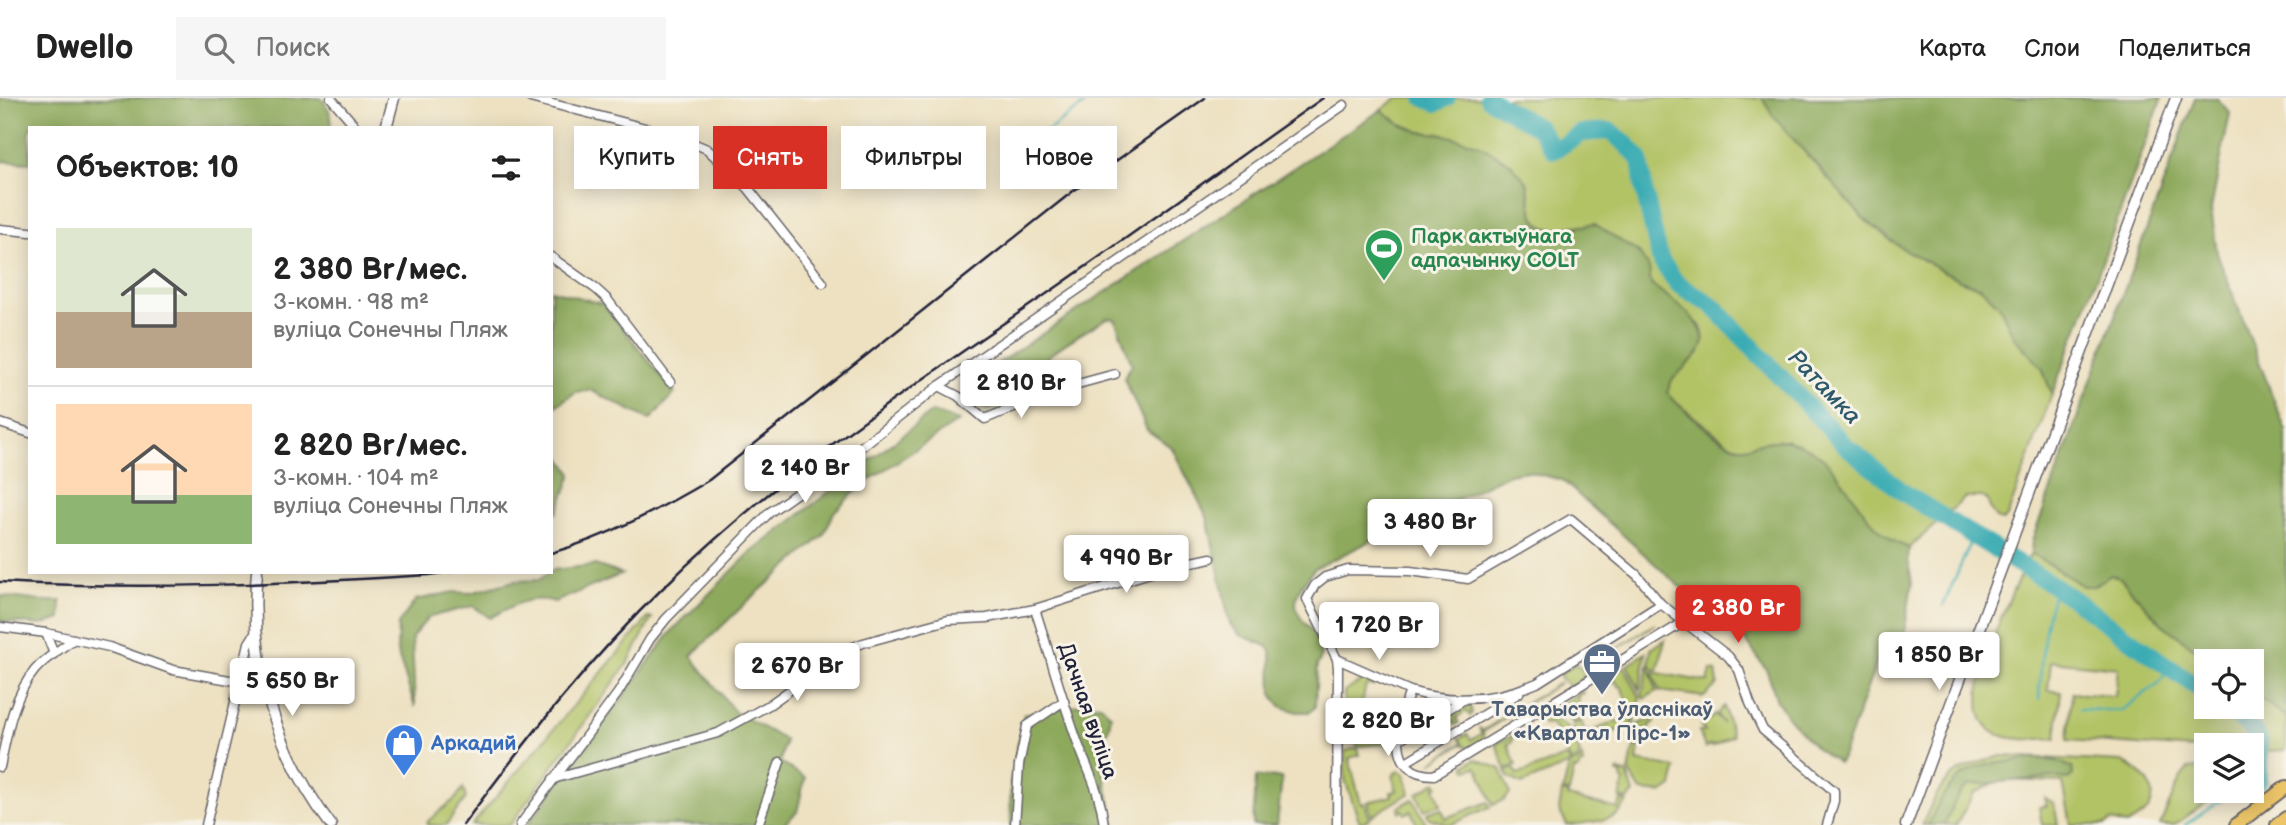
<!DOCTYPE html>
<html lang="ru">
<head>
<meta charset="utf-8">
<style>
	:root { --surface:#fff; --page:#f6f6f6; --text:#222; --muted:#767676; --line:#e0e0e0; --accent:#d93025 }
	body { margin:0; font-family:"Balsamiq Sans",sans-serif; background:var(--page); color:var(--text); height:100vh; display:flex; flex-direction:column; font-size:26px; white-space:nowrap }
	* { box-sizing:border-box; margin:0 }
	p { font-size:23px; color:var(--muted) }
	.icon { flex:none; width:38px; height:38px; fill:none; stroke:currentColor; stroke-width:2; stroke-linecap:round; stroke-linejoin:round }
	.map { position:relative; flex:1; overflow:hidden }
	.drawer { position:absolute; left:28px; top:28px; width:525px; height:448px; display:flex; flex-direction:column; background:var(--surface); border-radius:0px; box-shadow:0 4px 18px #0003 }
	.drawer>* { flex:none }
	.hud { position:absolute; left:574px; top:28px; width:665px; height:63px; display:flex; gap:14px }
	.buttons { position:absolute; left:2194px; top:551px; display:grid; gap:14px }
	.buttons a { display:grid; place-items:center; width:70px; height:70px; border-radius:0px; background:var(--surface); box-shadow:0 4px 18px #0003; font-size:35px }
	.price { position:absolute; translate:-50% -60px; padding:0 16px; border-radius:7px; background:#fff; color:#222; font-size:23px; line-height:46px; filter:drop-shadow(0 2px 4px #0008) }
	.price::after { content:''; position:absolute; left:50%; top:42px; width:21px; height:16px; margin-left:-10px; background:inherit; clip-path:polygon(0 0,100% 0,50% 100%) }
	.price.active { background:var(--accent); color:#fff }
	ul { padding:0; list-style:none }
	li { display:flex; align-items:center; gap:21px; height:175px; padding:0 28px }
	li+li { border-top:2px solid var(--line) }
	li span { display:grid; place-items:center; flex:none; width:196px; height:140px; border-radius:0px; color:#555 }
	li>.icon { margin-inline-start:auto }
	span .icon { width:84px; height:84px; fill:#fffc; stroke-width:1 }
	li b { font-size:30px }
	h2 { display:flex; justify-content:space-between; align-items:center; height:84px; padding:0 28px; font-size:30px }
	.pill { padding:0 24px; border-radius:0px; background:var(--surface); box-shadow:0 4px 18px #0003; font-size:24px; line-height:63px }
	.pill.active { background:var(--accent); color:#fff }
	header { display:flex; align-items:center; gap:42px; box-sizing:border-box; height:98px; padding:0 35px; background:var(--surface); border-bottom:2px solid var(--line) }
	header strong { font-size:33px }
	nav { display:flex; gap:38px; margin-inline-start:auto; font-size:24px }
	.search { width:490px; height:63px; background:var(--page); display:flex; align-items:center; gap:18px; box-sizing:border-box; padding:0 24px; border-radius:0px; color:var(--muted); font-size:26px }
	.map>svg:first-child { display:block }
</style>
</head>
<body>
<header>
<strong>Dwello</strong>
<div class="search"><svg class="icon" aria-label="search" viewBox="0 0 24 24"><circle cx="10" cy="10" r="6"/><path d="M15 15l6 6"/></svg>Поиск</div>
<nav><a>Карта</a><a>Слои</a><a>Поделиться</a></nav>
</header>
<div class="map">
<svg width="2286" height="727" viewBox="0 0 2286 727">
	<rect width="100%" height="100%" fill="#f7f3e8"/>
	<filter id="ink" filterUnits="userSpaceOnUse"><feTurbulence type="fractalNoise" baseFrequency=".0143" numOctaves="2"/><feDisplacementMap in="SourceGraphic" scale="14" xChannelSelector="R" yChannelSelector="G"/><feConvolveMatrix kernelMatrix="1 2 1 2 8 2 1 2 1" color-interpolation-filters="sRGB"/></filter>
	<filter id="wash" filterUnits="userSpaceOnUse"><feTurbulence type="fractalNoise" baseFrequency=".00686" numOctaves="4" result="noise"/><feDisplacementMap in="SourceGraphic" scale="28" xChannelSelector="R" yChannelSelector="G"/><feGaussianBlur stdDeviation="1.57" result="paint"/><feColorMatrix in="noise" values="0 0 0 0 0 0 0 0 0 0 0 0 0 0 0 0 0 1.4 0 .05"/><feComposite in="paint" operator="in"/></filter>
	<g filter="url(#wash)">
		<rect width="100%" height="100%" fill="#ede1c1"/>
		<!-- green -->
		<g fill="#b2c366" stroke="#6a7250" stroke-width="2">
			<path d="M1397,0H1762L1773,18L1863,120L1900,149L1958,181L1981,190L1999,207L2014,239L2042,270L2052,296L2007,419L2003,423C1992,421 1991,411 1987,402L1982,399H1966L1909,450L1898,446L1883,436L1787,341L1741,350L1729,346L1673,302L1667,295C1672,266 1716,261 1700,227L1582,127C1535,137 1534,128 1527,84L1442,36L1420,34L1401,26L1381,12Z"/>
			<path d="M2031,455L2083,488H2093L2111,477L2120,479L2162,526L2211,563L2207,564V609H2252V595L2286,619V652L2252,654V648H2207V652L2068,642L2072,595L2115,598L2118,570L2051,563L2048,592L2061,594L2056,640C2037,641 2010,644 1993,634C1951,609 2016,487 2031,455Z"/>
			<path d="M648,520H652L628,565L510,727H472Z"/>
			<path d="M1655,526L1583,572L1584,580L1570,589L1560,579V576L1576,566L1583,572Z"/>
			<path d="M1665,542L1658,572L1652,571L1649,564L1651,551Z"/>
			<path d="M1646,555L1640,592L1627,567Z"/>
			<path d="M1624,568L1640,599L1635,624L1621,588H1618L1616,583L1608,586L1605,580Z"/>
			<path d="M1648,568L1657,593L1644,601L1642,598Z"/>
			<path d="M1711,572L1716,573L1718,586L1704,599L1660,593L1652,574L1708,584Z"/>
			<path d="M1365,581L1376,585L1374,588L1366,587L1353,644L1344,635V594Z"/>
			<path d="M1561,584L1483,634L1484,641L1469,651L1462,646L1431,665L1462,645L1459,640L1467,636L1471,642L1481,636L1479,629L1482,633Z"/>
			<path d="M1583,593L1584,595L1577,598L1579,603L1574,606L1580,622L1572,625L1565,604Z"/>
			<path d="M1415,600L1437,604L1439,610L1432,615L1428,610L1414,617L1416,624L1407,628L1404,626L1410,604Z"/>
			<path d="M1465,606L1470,608L1472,615L1470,618L1466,613L1456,620L1459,625L1455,627L1448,616Z"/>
			<path d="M1724,608L1732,638L1712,649L1711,647L1705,650L1699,633L1705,634L1701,628L1715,616L1723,625L1717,616Z"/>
			<path d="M1547,616L1573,634L1580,656L1577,662L1571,664L1555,630H1553L1550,625L1544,627L1540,620Z"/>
			<path d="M1631,618L1633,626L1590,644L1575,635L1573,627L1581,623L1586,635Z"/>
			<path d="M1650,621L1655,622L1654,626H1650V630H1644L1641,648L1634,646L1637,627Z"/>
			<path d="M1357,633L1384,640L1386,634L1391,636V645L1358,648L1355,645Z"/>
			<path d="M1513,637L1512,644L1508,646L1516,667L1506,671L1496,646Z"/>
			<path d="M1634,648L1639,650L1637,663L1676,670L1672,689L1663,695L1641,693L1629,674Z"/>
			<path d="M1358,650L1360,657L1349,660L1361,706L1365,705L1370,721L1360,725L1345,682V653Z"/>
			<path d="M1567,658L1570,666L1522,686L1508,679L1506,673L1514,670L1517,677Z"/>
			<path d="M2002,658L2122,664C2138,671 2160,688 2150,709C2147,717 2134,722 2127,727L2111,723L2105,727H2071L2063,684L2000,682L1974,695L1956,727H1922C1943,679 1951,671 2002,658Z"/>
			<path d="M1582,659L1583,667H1580L1578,672H1574L1569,694L1563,693L1569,667L1578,664Z"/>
			<path d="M1476,661L1501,671L1510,696L1504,702L1493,707L1479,672L1476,669L1467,672L1465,667Z"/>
			<path d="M2207,669V693H2224L2174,727H2160L2181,679L2188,671Z"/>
			<path d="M1400,673L1405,676L1410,695L1372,718L1368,704L1392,698L1391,694L1397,693L1393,679L1395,675Z"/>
			<path d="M1618,673L1627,675L1634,695L1628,702L1620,700L1624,683L1621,681L1622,677L1617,675Z"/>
			<path d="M1436,684L1438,688L1435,689L1441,706L1424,712L1417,696Z"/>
			<path d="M463,690L466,700L446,727H427L428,723L456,700Z"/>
			<path d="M1562,694L1568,696V699L1618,711L1621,702L1627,704C1624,708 1621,714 1617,717C1611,722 1575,727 1567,727L1559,712Z"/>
			<path d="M2045,700L2054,705L2058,727H2042L2039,709L2047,708Z"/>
			<path d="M1413,701L1427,727H1417L1411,713L1405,716L1403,712L1400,714L1399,709Z"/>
			<path d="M1488,704L1490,709L1450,727L1429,720L1427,715L1441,710L1446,720Z"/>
		</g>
		<!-- forest -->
		<g fill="#8da95b" stroke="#58664b" stroke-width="2">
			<path d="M0,0H321C328,9 334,18 330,30H30V65L0,63Z"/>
			<path d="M1762,0H2162L2082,219L2052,296L2042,270L2014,239L1999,207L1981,190L1958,181L1900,149L1863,120L1773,18Z"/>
			<path d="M2195,0H2217L2230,15L2211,111L2217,155L2286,333V619L2252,595V564L2211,563L2162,526L2119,479L2111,477L2093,488H2083L2031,455L2032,443Z"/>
			<path d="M1381,12L1401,26L1420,34L1442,36L1478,46L1510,65L1527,84L1533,118L1541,128L1556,133L1595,126L1639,155L1649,170L1651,187C1667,198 1709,225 1703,247C1701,255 1691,262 1686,268C1677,277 1669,282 1668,295L1673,302C1689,315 1719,346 1739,349C1745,350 1753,347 1760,345C1781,340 1792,342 1811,352C1851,375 1860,433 1909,450L1908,461L1912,485L1904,537L1899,544L1881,552L1841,662L1838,665L1816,650L1789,621L1777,603L1767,573L1742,537L1686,494L1562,382L1526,373L1509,376L1315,470C1305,482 1291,499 1298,514C1300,522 1307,526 1311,532C1318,542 1325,558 1317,567L1315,609L1310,614H1297L1280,608L1272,596L1271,553L1267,548L1240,537L1230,526L1207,419L1172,350L1147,332L1124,280L1132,266L1115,221L1107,220C1093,229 1051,252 1044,263C1038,273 1039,284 1034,295L988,312L983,310L972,285L974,281Z"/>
			<path d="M551,192L603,206L675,295L650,322L590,292L576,294L551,311Z"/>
			<path d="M932,314L959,323L863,386L834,414L823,438L749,502L691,558L735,614L785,642L780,664L805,680L797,714L783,727H527L671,534L748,457Z"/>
			<path d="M551,345L572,376L557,415L551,416Z"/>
			<path d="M595,467L622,476L555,504C530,496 512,508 490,520L473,508L429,519L412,539L415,609L397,553L398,526L416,502L453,494L470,495L514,483L539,482L552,472Z"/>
			<path d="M0,498L41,503H61V521L41,527L0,523Z"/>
			<path d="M1084,606L1101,607L1111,617L1109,630L1098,648L1115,727H1011L1010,686L1024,616Z"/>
			<path d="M2038,660L2056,663L2072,669L2073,677L2068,681L2052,679L1970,687C1956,694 1951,713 1945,727H1928C1956,664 1975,668 2038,660Z"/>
			<path d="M1256,679L1282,680L1277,727H1253Z"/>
		</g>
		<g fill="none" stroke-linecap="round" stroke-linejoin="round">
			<!-- stream -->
			<g stroke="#3aacb3" stroke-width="2.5">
				<path d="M1087,0L1089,3L1093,0"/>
				<path d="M1046,34L1089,3"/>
				<path d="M1943,508L1974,437"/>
				<path d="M2039,601C2041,563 2043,525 2056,489"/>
				<path d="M2080,611L2121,613L2156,587L2171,570"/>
				<path d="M2252,681L2259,677"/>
				<path d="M2185,727L2235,693"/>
			</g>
			<!-- river -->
			<g stroke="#3aacb3" stroke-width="18">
				<path d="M1424,0L1436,5L1447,0"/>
				<path d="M1488,0L1539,30L1554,52L1582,35L1610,33L1627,47L1640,62L1644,92L1660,161L1677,186L1712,207L1846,348L1904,395L2056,489L2207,596"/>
				<path d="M2224,609C2264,638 2259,634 2259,682"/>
			</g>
		</g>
	</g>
	<g filter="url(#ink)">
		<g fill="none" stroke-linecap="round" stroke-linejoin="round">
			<!-- minor casing -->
			<g stroke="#69656a" stroke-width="11">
				<g id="minor">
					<path d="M331,0L357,30"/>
					<path d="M530,0L676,38L707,51L748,90L823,185"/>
					<path d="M0,131L30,134"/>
					<path d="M551,159L596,191L607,201L670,284"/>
					<path d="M939,288L958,298L985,321L1052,293L1115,276"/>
					<path d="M0,325L30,335"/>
					<path d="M1661,506L1537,585C1495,603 1454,606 1410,593C1399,622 1384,677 1434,677L1684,524"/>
					<path d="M1035,511C1049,554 1061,597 1076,640C1087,672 1100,691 1104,727"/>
					<path d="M0,529L46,535L109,549L173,572L241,584L269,598"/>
					<path d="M46,535L54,556"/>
					<path d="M1337,561L1410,593"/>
					<path d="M1398,642L1463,602"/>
					<path d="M1406,664L1519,595"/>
					<path d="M0,669C7,636 13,598 35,572C46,559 61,551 74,541"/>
					<path d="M553,681L718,635L769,607L846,552L863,545L948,522L987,520L1035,511L1169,469L1211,460"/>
					<path d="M206,727L249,545L256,534"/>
					<path d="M520,727L618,595L650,541L666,521L770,414L847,360L939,288L1344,7"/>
					<path d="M758,727L780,664"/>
					<path d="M1015,727L1019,667L1027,628L1064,603"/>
					<path d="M1337,727L1338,570L1337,561L1307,501L1315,487L1325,479L1348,472L1410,473L1468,481L1571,421L1637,477L1661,506L1728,558L1739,572L1750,605L1763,632L1834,693V703L1827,727"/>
				</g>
			</g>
			<!-- tertiary casing -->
			<g stroke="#69656a" stroke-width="13">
				<g id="tertiary">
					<path d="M386,30L394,0"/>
					<path d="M257,474C248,563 277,656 331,727"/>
					<path d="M1906,727L2176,0"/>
				</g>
			</g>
			<!-- trunk casing -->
			<g stroke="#69656a" stroke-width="16">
				<g id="trunk">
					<path d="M2236,727L2286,689"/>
					<path d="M2277,727L2286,720"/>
				</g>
			</g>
			<!-- minor -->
			<use href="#minor" stroke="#fff" stroke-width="8"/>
			<!-- tertiary -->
			<use href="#tertiary" stroke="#fff" stroke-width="10"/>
			<!-- trunk -->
			<use href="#trunk" stroke="#ecc569" stroke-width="12"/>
			<!-- rail -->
			<g stroke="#22223b" stroke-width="2.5">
				<path d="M551,455C607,439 660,411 709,382L1072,94L1205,0"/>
				<path d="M0,484C143,492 287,486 429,477L450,474"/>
				<path d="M463,727C525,643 590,561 665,488C783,372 923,281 1058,188C1147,126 1234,62 1323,0"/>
			</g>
		</g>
	</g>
	<!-- icons -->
	<defs>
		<g id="stadium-pin" transform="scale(2.0125)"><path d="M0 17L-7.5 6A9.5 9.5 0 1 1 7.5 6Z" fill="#2e9e5b" stroke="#f7f3e8"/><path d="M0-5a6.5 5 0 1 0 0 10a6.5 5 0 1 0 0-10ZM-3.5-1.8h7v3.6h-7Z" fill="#fff"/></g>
		<g id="office-pin" transform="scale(2.0125)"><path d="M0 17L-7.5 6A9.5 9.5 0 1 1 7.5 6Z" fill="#5c6f8a" stroke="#f7f3e8"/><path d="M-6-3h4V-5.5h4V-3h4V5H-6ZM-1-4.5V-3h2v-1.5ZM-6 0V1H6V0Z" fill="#fff"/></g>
		<g id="shop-pin" transform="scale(2.0125)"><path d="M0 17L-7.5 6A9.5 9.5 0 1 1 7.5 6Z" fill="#3f7fe0" stroke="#f7f3e8"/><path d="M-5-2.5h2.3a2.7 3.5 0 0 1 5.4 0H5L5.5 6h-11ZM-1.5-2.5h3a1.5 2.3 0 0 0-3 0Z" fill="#fff"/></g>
	</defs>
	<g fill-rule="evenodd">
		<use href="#stadium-pin" x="1384" y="150"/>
		<use href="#office-pin" x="1602" y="564"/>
		<use href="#shop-pin" x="404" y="645"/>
	</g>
	<g text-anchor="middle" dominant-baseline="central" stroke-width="6" stroke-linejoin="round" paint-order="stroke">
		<!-- leisure labels -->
		<g font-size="21" font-weight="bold" fill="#27864d" stroke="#f7f3e8" text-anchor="start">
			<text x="1411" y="138">Парк актыўнага<tspan x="1411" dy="24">адпачынку COLT</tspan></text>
		</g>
		<!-- service labels -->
		<g font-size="21" font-weight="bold" fill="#4e5e75" stroke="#f7f3e8">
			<text x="1602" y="611">Таварыства ўласнікаў<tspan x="1602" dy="24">«Квартал Пірс-1»</tspan></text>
		</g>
		<!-- street labels -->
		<g font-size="21" fill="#22223b" stroke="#f7f3e8">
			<text transform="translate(1088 613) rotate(71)">Дачная вуліца</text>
		</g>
		<!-- shop labels -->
		<g font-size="21" font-weight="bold" fill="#366cbe" stroke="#f7f3e8" text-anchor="start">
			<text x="431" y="645">Аркадий</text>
		</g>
		<!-- water labels -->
		<g font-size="23" font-style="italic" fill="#2c596b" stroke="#f7f3e8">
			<text transform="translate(1824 289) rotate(46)">Ратамка</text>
		</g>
	</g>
</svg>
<div class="buttons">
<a><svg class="icon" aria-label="locate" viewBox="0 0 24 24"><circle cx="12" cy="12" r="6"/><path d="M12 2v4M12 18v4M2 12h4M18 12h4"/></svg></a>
<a><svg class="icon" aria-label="layers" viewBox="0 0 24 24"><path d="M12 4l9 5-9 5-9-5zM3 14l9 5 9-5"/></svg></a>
</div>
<b class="price" style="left:1021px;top:322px">2 810 Br</b>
<b class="price" style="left:805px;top:407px">2 140 Br</b>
<b class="price" style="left:1430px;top:461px">3 480 Br</b>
<b class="price" style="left:1126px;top:497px">4 990 Br</b>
<b class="price active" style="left:1738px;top:547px">2 380 Br</b>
<b class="price" style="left:1379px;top:564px">1 720 Br</b>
<b class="price" style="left:1939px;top:594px">1 850 Br</b>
<b class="price" style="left:797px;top:605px">2 670 Br</b>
<b class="price" style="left:292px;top:620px">5 650 Br</b>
<b class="price" style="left:1388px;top:660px">2 820 Br</b>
<div class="hud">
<a class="pill">Купить</a>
<a class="pill active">Снять</a>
<a class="pill">Фильтры</a>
<a class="pill">Новое</a>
</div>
<section class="drawer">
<h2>Объектов: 10<svg class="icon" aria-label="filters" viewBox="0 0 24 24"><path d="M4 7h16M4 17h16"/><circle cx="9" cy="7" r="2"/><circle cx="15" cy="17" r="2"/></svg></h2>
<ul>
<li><span style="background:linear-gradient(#dfe7d0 60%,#b9a48a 0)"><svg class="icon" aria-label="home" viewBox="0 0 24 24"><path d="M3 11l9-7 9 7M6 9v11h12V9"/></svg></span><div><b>2 380 Br/мес.</b><p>3-комн. · 98 m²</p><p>вуліца Сонечны Пляж</p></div></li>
<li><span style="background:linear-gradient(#ffd9b3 65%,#8fb573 0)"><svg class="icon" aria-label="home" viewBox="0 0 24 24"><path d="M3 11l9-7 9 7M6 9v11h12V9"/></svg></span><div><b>2 820 Br/мес.</b><p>3-комн. · 104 m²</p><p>вуліца Сонечны Пляж</p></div></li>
</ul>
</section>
</div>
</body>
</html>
